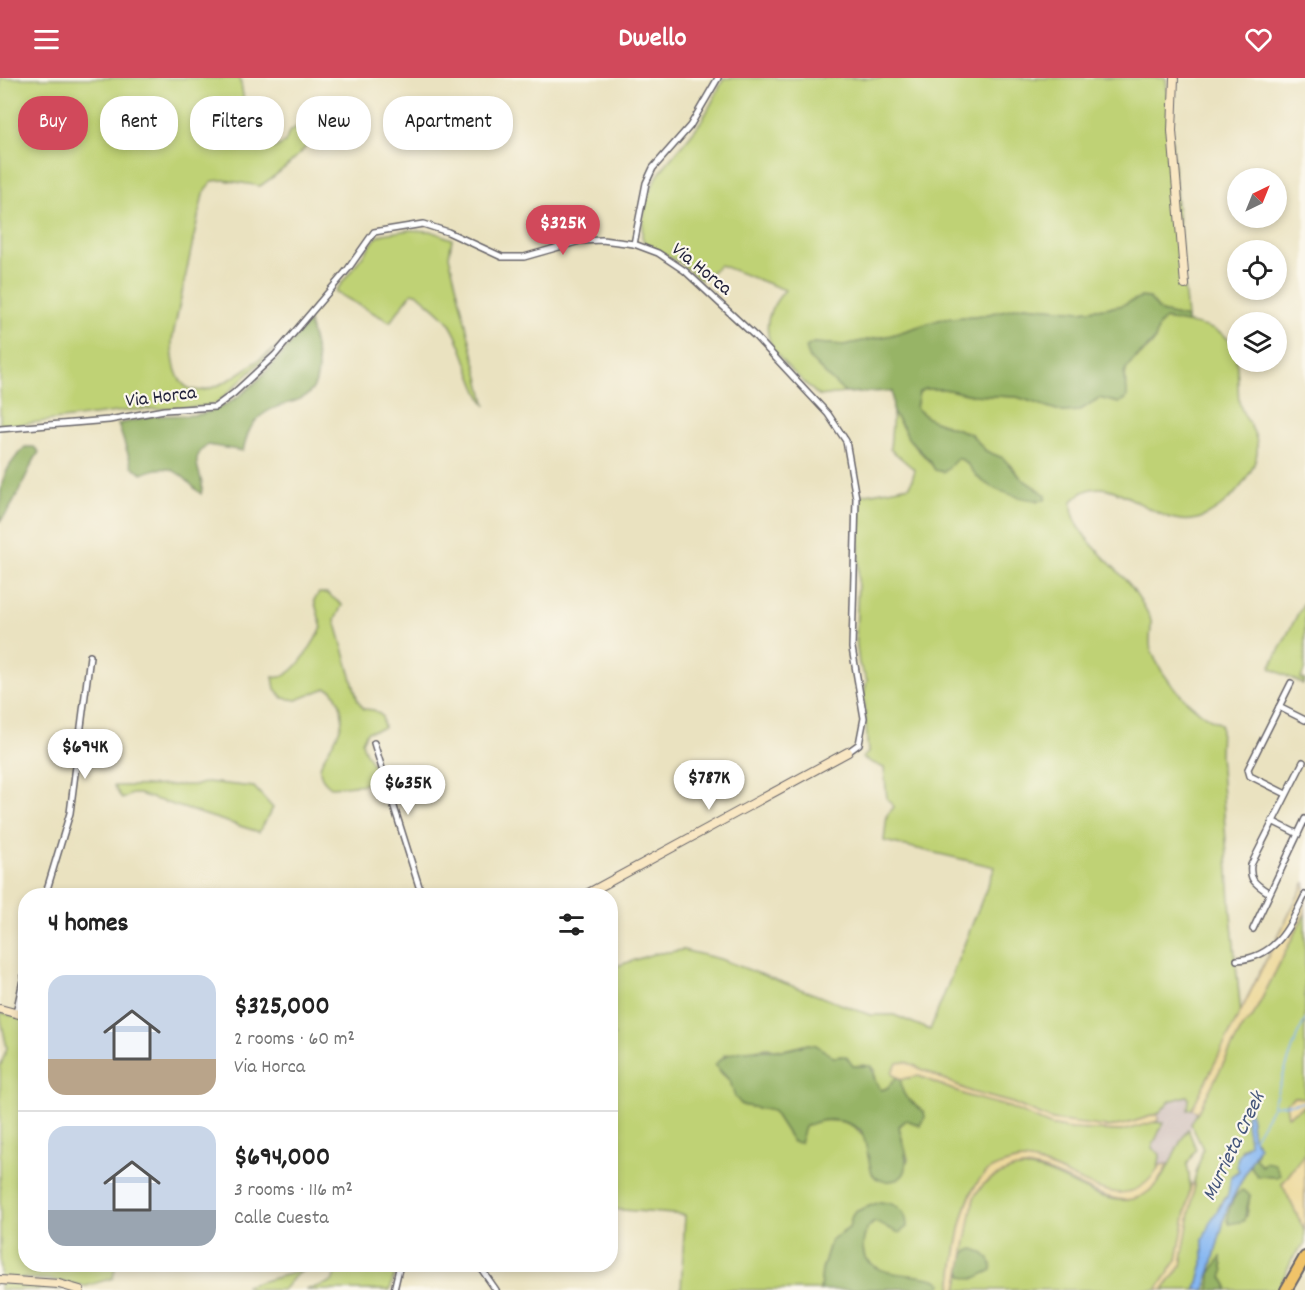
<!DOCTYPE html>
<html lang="en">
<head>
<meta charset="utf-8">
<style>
	:root { --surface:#fff; --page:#f6f6f6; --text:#222; --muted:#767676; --line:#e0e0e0; --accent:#d1495b }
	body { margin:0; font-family:Dekko,sans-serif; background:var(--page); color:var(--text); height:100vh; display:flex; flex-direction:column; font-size:22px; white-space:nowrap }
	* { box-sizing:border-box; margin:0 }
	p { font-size:20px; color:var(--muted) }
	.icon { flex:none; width:33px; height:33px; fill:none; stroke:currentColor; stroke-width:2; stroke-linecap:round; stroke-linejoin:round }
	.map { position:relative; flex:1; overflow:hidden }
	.panel { position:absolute; left:18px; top:810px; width:600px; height:384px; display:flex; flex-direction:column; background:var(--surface); border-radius:24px; box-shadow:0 3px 9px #0003 }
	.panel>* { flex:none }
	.guide { position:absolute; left:18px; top:18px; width:600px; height:54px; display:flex; gap:12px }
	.needle { width:39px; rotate:43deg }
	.buttons { position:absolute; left:1227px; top:90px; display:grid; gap:12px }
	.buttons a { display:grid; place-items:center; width:60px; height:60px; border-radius:50%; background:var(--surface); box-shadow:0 3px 9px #0003; font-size:30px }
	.price { position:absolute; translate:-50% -51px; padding:0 14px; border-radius:21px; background:#fff; color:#222; font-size:20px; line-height:39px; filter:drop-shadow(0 2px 3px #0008) }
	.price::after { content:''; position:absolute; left:50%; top:36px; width:18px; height:14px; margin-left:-9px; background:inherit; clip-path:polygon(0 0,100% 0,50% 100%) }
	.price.current { background:var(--accent); color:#fff }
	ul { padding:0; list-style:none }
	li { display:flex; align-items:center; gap:18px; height:150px; padding:0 30px }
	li+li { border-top:2px solid var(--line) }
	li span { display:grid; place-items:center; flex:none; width:168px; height:120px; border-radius:18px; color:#555 }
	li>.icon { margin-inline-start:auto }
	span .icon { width:72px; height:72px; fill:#fffc; stroke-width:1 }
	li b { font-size:26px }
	h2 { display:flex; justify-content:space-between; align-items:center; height:72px; padding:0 30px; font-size:26px }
	.chip { padding:0 21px; border-radius:24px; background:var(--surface); box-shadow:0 3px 9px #0003; font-size:21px; line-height:54px }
	.chip.current { background:var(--accent); color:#fff }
	header { display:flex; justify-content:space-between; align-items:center; height:78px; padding:0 30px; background:var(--accent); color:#fff; font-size:27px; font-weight:700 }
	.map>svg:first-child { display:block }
</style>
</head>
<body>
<header><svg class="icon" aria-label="menu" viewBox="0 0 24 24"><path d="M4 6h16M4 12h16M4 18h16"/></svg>Dwello<svg class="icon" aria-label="heart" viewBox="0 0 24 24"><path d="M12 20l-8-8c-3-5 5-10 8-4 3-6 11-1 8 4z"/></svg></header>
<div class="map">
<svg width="1305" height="1212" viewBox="0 0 1305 1212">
	<rect width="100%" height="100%" fill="#fbf7ec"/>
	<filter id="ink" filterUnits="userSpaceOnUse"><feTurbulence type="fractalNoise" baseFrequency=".0167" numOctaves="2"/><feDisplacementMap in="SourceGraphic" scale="12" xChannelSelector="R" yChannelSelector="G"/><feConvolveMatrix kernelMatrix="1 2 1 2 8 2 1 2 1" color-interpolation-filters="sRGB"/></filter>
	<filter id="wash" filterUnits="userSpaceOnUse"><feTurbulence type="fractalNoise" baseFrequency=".008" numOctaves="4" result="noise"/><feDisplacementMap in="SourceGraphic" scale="24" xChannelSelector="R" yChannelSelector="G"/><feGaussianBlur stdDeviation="1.35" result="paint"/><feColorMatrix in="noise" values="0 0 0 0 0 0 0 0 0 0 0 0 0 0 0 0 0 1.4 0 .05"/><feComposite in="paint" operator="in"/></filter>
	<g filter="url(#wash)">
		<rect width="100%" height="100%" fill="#eae2c0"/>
		<!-- industrial -->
		<path fill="#d0c0bc" d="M1187,1018L1189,1020L1187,1028L1190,1033L1192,1031L1198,1034L1172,1084L1160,1087V1075L1151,1071L1163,1048L1158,1043V1036L1170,1023Z"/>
		<!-- green -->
		<g fill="#bfd275" stroke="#707a58" stroke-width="1.5" fill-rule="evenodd">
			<path d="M0,0H240L250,57L262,69L274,70L285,65L289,54L298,48L306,55L311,63C296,82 280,95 260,108L224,102L212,103L203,116L172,262C173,355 237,296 277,269L217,325L200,329L132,332L0,349Z"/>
			<path d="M724,0H1166L1187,240L1161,234L1153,224L1134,222L1120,228L1081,233L1024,228L984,237L942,241L892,257L844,267L813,265L818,289L845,315L819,318C784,285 743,259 785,212L720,187L701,202L680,185L645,165L642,159C643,100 665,91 697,49C708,35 716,16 724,0Z"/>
			<path d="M409,152L430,153L452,161L449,178L486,328C469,303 466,270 449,245C441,234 427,225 417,215H412L390,244L335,214L376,160L383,156Z"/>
			<path d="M1164,241C1180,243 1218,248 1228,261C1240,277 1237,304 1239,323C1241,337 1252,346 1256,360C1264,389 1230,427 1205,438C1156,462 1113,379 1072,423C1069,456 1116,486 1133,511C1139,520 1148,533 1151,543C1152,552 1148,563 1151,571C1161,600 1193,635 1221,646L1220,676L1231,837L1241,936L1192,1031L1188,1032L1189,1021L1187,1018L1170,1023L1158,1036L1123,1047L1107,1049L1075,1046L1052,1042L1012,1025L971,1014L906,984L893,997L897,999L887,1010L881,1012L875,1003L874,991L865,987L853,988L842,978L833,979L816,967L808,966L783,972L767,970L724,977L719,993L730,1003L742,1027L773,1033L793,1064H800L805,1048C816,1042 825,1042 837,1043C866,1047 870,1069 872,1095H904L908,1081L899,1049L906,1042L920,1047L921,1031L901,1015V1001L919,998L968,1018L1009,1029L1051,1047L1071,1051L1122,1053L1148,1044L1163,1045L1152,1070L1160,1076C1160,1087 1157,1095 1148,1104C1102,1147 1046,1052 991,1094C986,1097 980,1101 977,1105C961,1126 954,1186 951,1212H938L941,1206C918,1198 881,1200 865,1180C861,1168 863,1150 875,1144L883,1147L880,1124L857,1133L852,1138L849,1150L831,1162L822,1192L820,1212H681L685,1137L611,1131L610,959L614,958L610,956L611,890L653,876L683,872L720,881L870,937H894L930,952L995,789L884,763L887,737L894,729L887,721L884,690L862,680L868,675L864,616L867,602L859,586L856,560L861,417L910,408L915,392L890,371L893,335C901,345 905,356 912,365C920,375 929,381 935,392L958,380C972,385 975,400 989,407C1005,416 1022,416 1038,423L1041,413L1022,401L1012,388L986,373L971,356L929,341L916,330L919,314L925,311H944L972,317L1017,319L1063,334L1079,333L1099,320L1119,325L1127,308C1118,281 1146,280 1155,262C1159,253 1156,248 1164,241Z"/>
			<path d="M319,515H327L342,527L335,542L358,623L364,631L374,632L382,638L384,650L367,654L362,664C365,679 378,689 380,705L331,709C293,681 368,661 332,612L326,610L297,622L283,620L275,611L273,599C294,604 312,565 322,550L314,522Z"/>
			<path d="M1305,522V590L1301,601L1305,602L1303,606L1270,590Z"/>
			<path d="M207,704L254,709L273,730L259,754L139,716H132L122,721L114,708L197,707Z"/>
			<path d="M1305,835V1020L1294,1019L1286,1026L1288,1037L1305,1027V1075L1282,1106L1305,1153V1166L1292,1181L1278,1212H1227V1207L1222,1199L1224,1194L1221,1180L1210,1212H1205L1227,1131L1250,1087L1257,1098L1277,1099L1276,1090L1262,1088L1255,1080L1257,1064L1253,1060L1250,1037L1246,1036L1249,1065L1241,1071L1239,1093L1235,1095L1228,1117L1222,1123L1203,1162V1186L1196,1212H1163L1178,1192L1194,1103L1203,1071L1191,1046L1243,948L1252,940ZM1250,1117L1247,1138L1228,1142L1233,1124Z"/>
			<path d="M3,935L25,941L26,1186H116L113,1200L86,1208L53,1202L0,1199V989L7,970L0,937Z"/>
			<path d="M1188,1051L1196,1071L1187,1087C1194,1110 1185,1162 1176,1185C1171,1195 1163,1203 1157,1212H957L960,1196L969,1201L988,1194L986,1178L973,1171L960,1189C962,1173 970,1125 977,1113C982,1104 994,1099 1003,1094C1048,1072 1095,1137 1138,1119C1167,1108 1172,1073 1188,1051Z"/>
			<path d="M357,1187H397L390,1212H305L332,1204L336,1193Z"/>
			<path d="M304,1192L295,1198L283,1212H252L245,1208Z"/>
			<path d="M0,1205L36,1207L62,1212H0Z"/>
		</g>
		<!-- forest -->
		<g fill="#97b466" stroke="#5c6b50" stroke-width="1.5">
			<path d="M1141,219L1149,220L1161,234L1187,240V245L1165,241C1155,248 1159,258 1152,265C1143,275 1126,284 1124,298C1124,306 1130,312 1126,321L1119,325L1099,320L1079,333L1063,334L1017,319L972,317L944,311H925L919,314L916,330L929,341L971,356L986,373L1003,380L1022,401L1046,417L1045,422C1029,424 994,413 981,402C972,395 970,384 958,380L944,394L935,392L930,383L908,360L904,350L893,335L892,313L845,315L809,280L806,269L813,265L844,267L892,257L942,241L984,237L1024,228L1081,233L1120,228Z"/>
			<path d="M309,244C312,258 318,276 318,290C317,331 284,319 262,337C250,346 246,359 243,373L208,367C184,383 207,396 201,416C179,396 173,382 142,396L132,388L118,346C130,344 142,340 154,338C171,336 189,340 205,335C249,323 281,276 309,244Z"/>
			<path d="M25,369H34L39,374C24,396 18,424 0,443C0,407 0,394 25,369Z"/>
			<path d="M808,966L816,967L833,979L846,978L853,988H871L875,1003L881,1012L887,1010L897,999L901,1001C901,1021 910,1022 924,1034L925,1039L920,1047L906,1042L899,1048C901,1065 919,1101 890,1103C884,1104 877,1102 873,1097C869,1090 867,1064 861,1052C845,1041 823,1038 805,1049L800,1065L793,1064L773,1033L742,1027L735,1019L730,1003L715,987C728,968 763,973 784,972C792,971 800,968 808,966Z"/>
			<path d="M1259,1068L1255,1080L1262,1088L1265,1084L1275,1086L1280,1097L1277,1099L1257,1098L1250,1087L1254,1074Z"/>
			<path d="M1242,1112L1250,1117L1244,1143L1229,1146C1226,1135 1232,1119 1242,1112Z"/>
			<path d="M880,1124C896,1125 907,1131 907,1149L899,1155L875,1144C863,1150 861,1168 865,1180C883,1202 914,1193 937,1202L942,1206L940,1210L820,1212L822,1192L831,1162L849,1150L852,1138L857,1133Z"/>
			<path d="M973,1171C983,1173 992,1181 992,1192L973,1201L963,1199L960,1189L965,1174Z"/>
			<path d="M1221,1179L1224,1194L1222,1199L1227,1207V1212H1210L1211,1194Z"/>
		</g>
		<!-- sand -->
		<g fill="#eeda9e" stroke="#887e6c" stroke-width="1.5">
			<path d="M1305,804V835L1252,940L1243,948L1198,1034L1192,1031Z"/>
			<path d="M906,984L971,1014L1012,1025L1052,1042L1107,1049L1123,1047L1158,1036V1043L1122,1053L1071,1051L1050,1047L1009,1029L968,1018L919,998L901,1001L893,997L892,994L897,985Z"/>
			<path d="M1294,1019L1305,1020V1027L1288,1038L1286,1025Z"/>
			<path d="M1305,1075V1153L1282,1106Z"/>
			<path d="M1019,1082C1069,1082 1123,1152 1160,1087L1168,1086C1133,1163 1079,1092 1027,1089C1017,1088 1006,1093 996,1098C986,1103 979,1109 974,1120L957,1212H951C955,1180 961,1113 988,1093C997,1087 1008,1085 1019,1082Z"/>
			<path d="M1191,1106H1194V1111L1181,1188L1163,1212H1157L1177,1182Z"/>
		</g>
		<!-- water -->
		<path fill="#86b7f2" stroke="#546c96" stroke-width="1.5" d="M1249,1028L1253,1060L1259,1068L1227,1131L1205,1212H1196L1203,1186V1162L1210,1144L1228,1117L1231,1098L1239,1093C1233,1082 1241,1073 1249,1065C1248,1051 1243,1041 1249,1028Z"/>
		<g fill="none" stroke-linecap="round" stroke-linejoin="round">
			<!-- stream -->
			<g stroke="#86b7f2" stroke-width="1.5">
				<path d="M1273,1028L1305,1024"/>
				<path d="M1253,1062L1272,1029L1297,958L1305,942"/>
			</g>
		</g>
	</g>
	<g filter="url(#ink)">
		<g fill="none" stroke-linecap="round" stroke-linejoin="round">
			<!-- street casing -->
			<g stroke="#68656a" stroke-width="8">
				<g id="street">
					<path d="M634,166L646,105L653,90L690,48L718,0"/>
					<path d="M0,351L109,342L164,332L215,329L234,315L275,277L348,191L374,154L423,146L448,154L502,179H524L580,163L602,162L634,166L658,175L685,193L756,259L828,336L846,363L856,420L852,570L864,640L859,666L848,674"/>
					<path d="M1279,629L1305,642"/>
					<path d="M374,665L422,818"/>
					<path d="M1286,716L1250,698L1248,691L1291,605"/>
					<path d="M1272,743L1298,756"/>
					<path d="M1269,815C1256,806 1249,803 1251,787L1303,684"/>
					<path d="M45,818L70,735L90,578"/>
					<path d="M1253,851L1305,741"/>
					<path d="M1237,882C1277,879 1289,849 1305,817"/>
					<path d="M16,935L26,888"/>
					<path d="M478,1186L496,1212"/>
					<path d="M394,1212L400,1186"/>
				</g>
			</g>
			<!-- secondary casing -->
			<g stroke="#68656a" stroke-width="10">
				<g id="secondary">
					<path d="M1174,0L1172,53L1185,207"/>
					<path d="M583,818L848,674"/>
					<path d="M0,931L26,938"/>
					<path d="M0,1202L59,1206L80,1212"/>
				</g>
			</g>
			<!-- highway casing -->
			<g stroke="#68656a" stroke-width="14">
				<path id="highway" d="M1286,1212L1305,1179"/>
			</g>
			<!-- street -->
			<use href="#street" stroke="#fff" stroke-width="5"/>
			<!-- secondary -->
			<use href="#secondary" stroke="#f9e7c3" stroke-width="8"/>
			<!-- highway -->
			<use href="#highway" stroke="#f0c369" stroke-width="10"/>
		</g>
	</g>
	<g text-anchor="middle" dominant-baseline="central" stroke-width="4.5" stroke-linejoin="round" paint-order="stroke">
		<!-- street labels -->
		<g font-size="20" fill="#22223b" stroke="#fbf7ec">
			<text transform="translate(701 192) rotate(39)">Via Horca</text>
			<text transform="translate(161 320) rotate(-7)">Via Horca</text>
		</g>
		<!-- water labels -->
		<g font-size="21" font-style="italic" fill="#45567b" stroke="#fbf7ec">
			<text transform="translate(1235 1069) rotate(-64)">Murrieta Creek</text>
		</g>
	</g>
</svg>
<div class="buttons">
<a><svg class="needle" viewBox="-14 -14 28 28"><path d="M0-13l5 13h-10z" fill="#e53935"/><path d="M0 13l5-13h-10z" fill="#767676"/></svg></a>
<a><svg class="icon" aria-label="locate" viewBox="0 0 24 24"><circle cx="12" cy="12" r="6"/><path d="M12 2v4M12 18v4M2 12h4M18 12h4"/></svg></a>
<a><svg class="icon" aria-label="layers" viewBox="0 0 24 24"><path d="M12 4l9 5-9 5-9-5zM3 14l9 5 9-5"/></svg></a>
</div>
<b class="price current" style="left:563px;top:178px">$325K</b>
<b class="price" style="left:85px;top:702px">$694K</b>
<b class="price" style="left:709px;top:733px">$787K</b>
<b class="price" style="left:408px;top:738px">$635K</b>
<div class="guide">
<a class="chip current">Buy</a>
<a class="chip">Rent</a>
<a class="chip">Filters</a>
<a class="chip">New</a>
<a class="chip">Apartment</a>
</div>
<section class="panel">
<h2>4 homes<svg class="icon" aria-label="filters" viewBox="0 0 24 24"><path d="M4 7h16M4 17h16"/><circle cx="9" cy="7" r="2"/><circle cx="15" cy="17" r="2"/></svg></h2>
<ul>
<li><span style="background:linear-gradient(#c9d6e8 70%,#b9a48a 0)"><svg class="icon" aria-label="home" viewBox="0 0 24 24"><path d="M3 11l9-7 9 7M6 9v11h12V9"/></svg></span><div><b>$325,000</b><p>2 rooms · 60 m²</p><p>Via Horca</p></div></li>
<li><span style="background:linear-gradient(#c9d6e8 70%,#9aa5b1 0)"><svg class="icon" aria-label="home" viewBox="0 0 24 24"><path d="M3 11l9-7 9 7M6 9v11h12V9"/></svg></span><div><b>$694,000</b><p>3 rooms · 116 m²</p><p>Calle Cuesta</p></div></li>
</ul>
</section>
</div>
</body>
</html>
